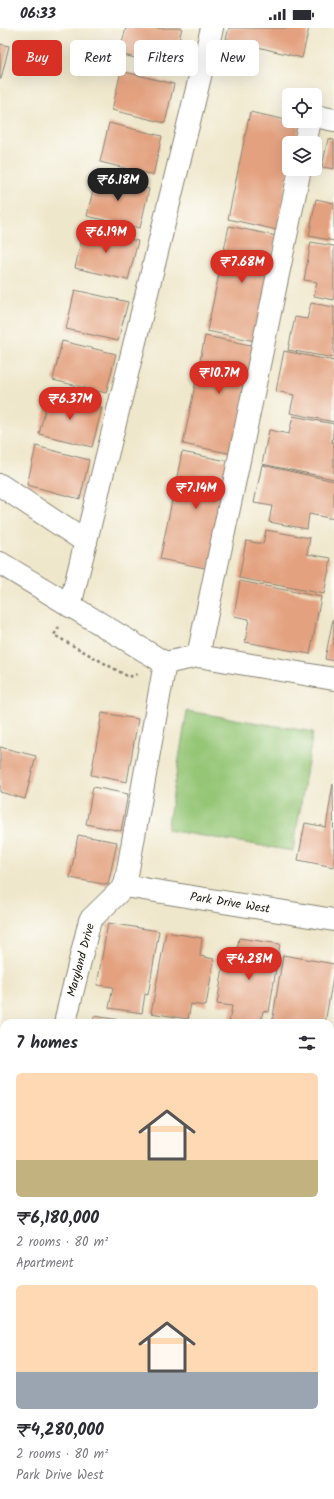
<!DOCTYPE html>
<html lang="en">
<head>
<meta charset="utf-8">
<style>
	:root { --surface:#fff; --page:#f7f7f7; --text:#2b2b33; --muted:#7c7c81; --accent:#d93025 }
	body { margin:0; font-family:Kalam,sans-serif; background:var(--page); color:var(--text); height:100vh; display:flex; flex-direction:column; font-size:15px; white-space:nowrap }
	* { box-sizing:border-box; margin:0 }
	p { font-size:13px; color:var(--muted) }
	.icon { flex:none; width:22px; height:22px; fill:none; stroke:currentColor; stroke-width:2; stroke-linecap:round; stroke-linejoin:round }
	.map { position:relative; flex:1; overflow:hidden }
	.panel { position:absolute; left:0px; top:991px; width:334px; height:480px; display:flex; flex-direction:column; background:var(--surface); border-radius:12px 12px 0 0; box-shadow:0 4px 16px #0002 }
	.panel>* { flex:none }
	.banner { position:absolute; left:12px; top:12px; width:310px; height:36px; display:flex; gap:8px }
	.buttons { position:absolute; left:282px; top:60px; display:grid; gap:8px }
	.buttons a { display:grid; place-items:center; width:40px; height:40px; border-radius:6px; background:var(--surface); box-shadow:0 4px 16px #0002; font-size:20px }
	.price { position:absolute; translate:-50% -34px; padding:0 9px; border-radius:14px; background:var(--accent); color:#fff; font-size:13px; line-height:26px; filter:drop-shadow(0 1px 2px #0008) }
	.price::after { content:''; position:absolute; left:50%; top:24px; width:12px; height:9px; margin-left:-6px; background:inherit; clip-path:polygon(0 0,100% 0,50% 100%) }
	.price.current { background:#222; color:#fff }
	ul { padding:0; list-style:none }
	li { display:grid; align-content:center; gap:8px; height:212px; padding:0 16px }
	li span { display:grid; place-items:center; height:124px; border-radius:6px; color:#555 }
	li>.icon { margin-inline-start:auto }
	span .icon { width:72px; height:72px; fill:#fffc; stroke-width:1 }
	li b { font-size:17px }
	h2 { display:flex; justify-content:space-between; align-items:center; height:48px; padding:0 16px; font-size:17px }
	.pill { padding:0 14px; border-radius:6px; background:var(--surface); box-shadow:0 4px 16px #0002; font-size:14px; line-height:36px }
	.pill.current { background:var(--accent); color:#fff }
	.status { display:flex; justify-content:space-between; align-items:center; height:28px; padding:0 20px; background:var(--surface); direction:ltr }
	.status svg { height:11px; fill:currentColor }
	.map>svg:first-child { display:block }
</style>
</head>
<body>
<div class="status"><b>06:33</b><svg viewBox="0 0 49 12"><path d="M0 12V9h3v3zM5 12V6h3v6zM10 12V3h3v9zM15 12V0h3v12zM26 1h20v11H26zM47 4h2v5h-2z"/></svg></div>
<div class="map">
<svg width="334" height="1471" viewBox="0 0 334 1471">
	<rect width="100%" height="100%" fill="#fdfcf7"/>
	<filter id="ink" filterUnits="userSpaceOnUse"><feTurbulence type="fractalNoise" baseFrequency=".025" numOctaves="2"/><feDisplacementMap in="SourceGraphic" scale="8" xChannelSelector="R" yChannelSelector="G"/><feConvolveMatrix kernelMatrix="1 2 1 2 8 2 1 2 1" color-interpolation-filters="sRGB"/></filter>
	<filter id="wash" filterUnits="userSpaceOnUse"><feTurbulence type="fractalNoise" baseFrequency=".012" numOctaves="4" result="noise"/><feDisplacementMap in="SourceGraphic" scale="16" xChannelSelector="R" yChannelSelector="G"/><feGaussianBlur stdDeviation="0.9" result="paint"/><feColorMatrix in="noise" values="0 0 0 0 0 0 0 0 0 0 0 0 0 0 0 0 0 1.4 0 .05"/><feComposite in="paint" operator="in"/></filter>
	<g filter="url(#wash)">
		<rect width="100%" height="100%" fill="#efe7cb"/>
		<!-- green -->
		<path fill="#94c676" stroke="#587149" d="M187,683L313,704L293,823L167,802Z"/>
		<g id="blocks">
			<!-- building -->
			<g fill="#e3a17f">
				<path d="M126,0H182L172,39L119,26Z"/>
				<path d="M229,0H309L302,30L226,11Z"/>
				<path d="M0,16L9,18L1,51H0Z"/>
				<path d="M121,43L174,56L165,95L112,82Z"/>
				<path d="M250,84L300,95L296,115H289V141L277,202L228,191Z"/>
				<path d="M109,95L162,108L153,147L100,134Z"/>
				<path d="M328,111L334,112V141L322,139Z"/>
				<path d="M96,149L149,161L140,200L87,188Z"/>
				<path d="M316,171L334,175V213L309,208Z"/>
				<path d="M229,198L277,208L255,313L207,303Z"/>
				<path d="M84,201L138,213L128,252L75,240Z"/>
				<path d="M311,214L334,218V272L314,268L317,254L304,252Z"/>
				<path d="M75,262L128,274L118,313L66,301Z"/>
				<path d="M311,275L334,279V330L288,322L295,289L307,291Z"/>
				<path d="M205,308L256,318L233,426L183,416Z"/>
				<path d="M62,313L116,326L106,365L53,352Z"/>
				<path d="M284,323L334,333V394L290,385L294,367L276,363Z"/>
				<path d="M49,367L102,380L92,419L39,406Z"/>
				<path d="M293,388L334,396L332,414H334V451L262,436L269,402L289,406Z"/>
				<path d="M36,418L89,432L80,471L27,457Z"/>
				<path d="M182,424L232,434L210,541L160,531Z"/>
				<path d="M262,437L334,453V491L309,486L307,501L269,494L272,478L254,475Z"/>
				<path d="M266,502L310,510L307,526L331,530L324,566L239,550L246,513L263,516Z"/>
				<path d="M240,553L321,569L310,626L245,614L249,591L234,588Z"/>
				<path d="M333,591H334V633L325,631Z"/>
				<path d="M102,685L138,691L127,754L91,747Z"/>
				<path d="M0,719L36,728L25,771L0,764Z"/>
				<path d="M333,756L334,839L298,832L305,795L326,799Z"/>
				<path d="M93,759L128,766L121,803L86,796Z"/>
				<path d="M78,807L117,814L108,857L70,850Z"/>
				<path d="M108,895L159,903L148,967L145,966L142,985L109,980L113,959L97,957Z"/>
				<path d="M166,904L202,910L200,928L214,931L206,978L191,976L188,991L151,985Z"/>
				<path d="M239,910L280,916L269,984L263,983L261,995H229L232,978L217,976L224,933L235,935Z"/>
				<path d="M283,927L334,936V944L325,995H272Z"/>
				<path d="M94,988L133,994V995H93Z"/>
				<path d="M330,1212L334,1213V1335L330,1334Z"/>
				<path d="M0,1307L4,1308V1341L0,1340Z"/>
				<path d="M330,1340L334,1341V1471H248V1467H330Z"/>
				<path d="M0,1343H2L1,1350H4V1361L1,1375Z"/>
				<path d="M19,1467H121L120,1471H18Z"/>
			</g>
		</g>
	</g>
	<g filter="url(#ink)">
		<use href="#blocks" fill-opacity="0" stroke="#868274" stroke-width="1"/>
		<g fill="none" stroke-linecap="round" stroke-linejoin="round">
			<!-- service casing -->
			<g stroke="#868274" stroke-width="16">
				<g id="service">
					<path d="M330,1204L334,1205"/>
					<path d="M225,1471L226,1467"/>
				</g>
			</g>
			<!-- minor casing -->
			<g stroke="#868274" stroke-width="24">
				<g id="minor">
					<path d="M315,88L334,92"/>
					<path d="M305,115L310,93"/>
					<path d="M0,457L86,514"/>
					<path d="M0,535L165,635L198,628L334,651"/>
					<path d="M70,578L212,0"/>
					<path d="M198,628L300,141"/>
					<path d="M125,858L165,635"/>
					<path d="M125,858L334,892"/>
					<path d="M66,995V990L90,892L125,858"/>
					<path d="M330,1152L334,1154"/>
				</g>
			</g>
			<!-- path -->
			<path stroke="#868274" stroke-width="2.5" stroke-dasharray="3 3" stroke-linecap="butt" d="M59,599L54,607L129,649L137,646"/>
			<!-- service -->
			<use href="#service" stroke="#fff" stroke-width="14"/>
			<!-- minor -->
			<use href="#minor" stroke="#fff" stroke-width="22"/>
		</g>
	</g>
	<g text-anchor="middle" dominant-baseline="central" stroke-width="3" stroke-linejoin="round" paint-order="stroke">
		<!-- street labels -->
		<g font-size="12" fill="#1c1c1c" stroke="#fdfcf7">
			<text transform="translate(230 875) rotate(9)">Park Drive West</text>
			<text transform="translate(81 932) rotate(-75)">Maryland Drive</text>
		</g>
	</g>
</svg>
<div class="buttons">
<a><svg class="icon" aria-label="locate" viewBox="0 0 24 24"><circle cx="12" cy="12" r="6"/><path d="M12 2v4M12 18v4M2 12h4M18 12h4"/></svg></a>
<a><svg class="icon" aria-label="layers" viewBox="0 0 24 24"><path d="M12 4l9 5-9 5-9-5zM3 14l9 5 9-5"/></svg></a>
</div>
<b class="price current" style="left:118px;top:174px">₹6.18M</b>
<b class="price" style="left:106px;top:226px">₹6.19M</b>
<b class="price" style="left:242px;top:256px">₹7.68M</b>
<b class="price" style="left:219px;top:367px">₹10.7M</b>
<b class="price" style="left:70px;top:393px">₹6.37M</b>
<b class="price" style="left:196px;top:482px">₹7.14M</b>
<b class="price" style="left:249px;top:953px">₹4.28M</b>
<div class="banner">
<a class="pill current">Buy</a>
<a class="pill">Rent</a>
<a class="pill">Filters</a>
<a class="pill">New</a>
</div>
<section class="panel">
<h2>7 homes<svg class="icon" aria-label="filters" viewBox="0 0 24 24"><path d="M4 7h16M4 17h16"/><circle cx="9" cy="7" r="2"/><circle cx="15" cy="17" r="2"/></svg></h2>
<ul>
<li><span style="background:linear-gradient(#ffd9b3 70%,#c2b280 0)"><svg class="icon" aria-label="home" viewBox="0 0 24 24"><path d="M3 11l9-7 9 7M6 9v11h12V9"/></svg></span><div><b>₹6,180,000</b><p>2 rooms · 80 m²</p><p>Apartment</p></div></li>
<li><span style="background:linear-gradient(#ffd9b3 70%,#9aa5b1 0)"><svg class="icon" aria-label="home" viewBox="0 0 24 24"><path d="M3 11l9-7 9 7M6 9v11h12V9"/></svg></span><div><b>₹4,280,000</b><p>2 rooms · 80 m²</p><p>Park Drive West</p></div></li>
</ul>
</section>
</div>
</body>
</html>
